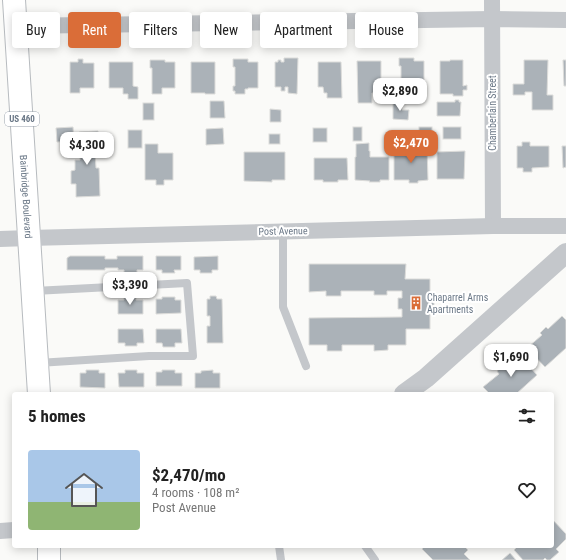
<!DOCTYPE html>
<html lang="en">
<head>
<meta charset="utf-8">
<style>
	:root { --surface:#fff; --page:#f2f2f2; --text:#222; --muted:#767676; --accent:#da6d38 }
	body { margin:0; font-family:"Roboto Condensed",sans-serif; background:var(--page); color:var(--text); height:100vh; display:flex; flex-direction:column; font-size:15px; white-space:nowrap }
	* { box-sizing:border-box; margin:0 }
	p { font-size:13px; color:var(--muted) }
	.icon { flex:none; width:22px; height:22px; fill:none; stroke:currentColor; stroke-width:2; stroke-linecap:round; stroke-linejoin:round }
	.map { position:relative; flex:1; overflow:hidden }
	.details { position:absolute; left:12px; top:392px; width:542px; height:156px; display:flex; flex-direction:column; background:var(--surface); border-radius:4px; box-shadow:0 2px 10px #0003 }
	.details>* { flex:none }
	.hud { position:absolute; left:12px; top:12px; width:542px; height:36px; display:flex; gap:8px }
	.price { position:absolute; translate:-50% -34px; padding:0 9px; border-radius:8px; background:#fff; color:#222; font-size:13px; line-height:26px; filter:drop-shadow(0 1px 2px #0008) }
	.price::after { content:''; position:absolute; left:50%; top:24px; width:12px; height:9px; margin-left:-6px; background:inherit; clip-path:polygon(0 0,100% 0,50% 100%) }
	.price.active { background:var(--accent); color:#fff }
	ul { padding:0; list-style:none }
	li { display:flex; align-items:center; gap:12px; height:100px; padding:0 16px }
	li span { display:grid; place-items:center; flex:none; width:112px; height:80px; border-radius:4px; color:#555 }
	li>.icon { margin-inline-start:auto }
	span .icon { width:48px; height:48px; fill:#fffc; stroke-width:1 }
	li b { font-size:17px }
	h2 { display:flex; justify-content:space-between; align-items:center; height:48px; padding:0 16px; font-size:17px }
	.tag { padding:0 14px; border-radius:4px; background:var(--surface); box-shadow:0 2px 10px #0003; font-size:14px; line-height:36px }
	.tag.active { background:var(--accent); color:#fff }
	.map>svg:first-child { display:block }
</style>
</head>
<body>
<div class="map">
<svg width="566" height="560" viewBox="0 0 566 560">
	<rect width="100%" height="100%" fill="#fafaf8"/>
	<!-- building -->
	<g fill="#abb2b8" stroke="#dcdcda">
		<path d="M284,58H298L297,94L288,93V87H285V91H281V87H275V62H278V60H281V62H284Z"/>
		<path d="M399,58H414V61H424V99L401,100V66H399Z"/>
		<path d="M78,59H83V63H94V88H80V93H70V62H78Z"/>
		<path d="M233,59H248V62H258V88H248V89H245V94H235V91H233V86H235V67H233Z"/>
		<path d="M150,60H165V62H175V88H162V94H152V68H150Z"/>
		<path d="M450,60H463V86L467,85V90H463V96H453V94H440V61H450Z"/>
		<path d="M524,60H548L547,95H553V110H532V92H525V95H513V84H524Z"/>
		<path d="M563,60H566V86H564Z"/>
		<path d="M357,61H381V95H377V93H372V103H358Z"/>
		<path d="M109,62H133V86L138,87V99H128V94H123V88H109Z"/>
		<path d="M191,62H215V94H205V93H191Z"/>
		<path d="M318,62H341L342,98H327V93H324L323,87H318Z"/>
		<path d="M455,100H459V102H461L460,116H437V102H455Z"/>
		<path d="M210,101H224L225,118H210Z"/>
		<path d="M393,102H402V110H409L408,120L393,119Z"/>
		<rect x="143" y="103" width="11" height="17"/>
		<path d="M270,109L281,110V122H270Z"/>
		<path d="M73,127L74,141L57,142L56,128Z"/>
		<rect x="353" y="127" width="9" height="14"/>
		<rect x="419" y="127" width="13" height="17"/>
		<rect x="443" y="127" width="18" height="12"/>
		<path d="M223,128L224,144L206,145V129Z"/>
		<rect x="313" y="128" width="14" height="14"/>
		<rect x="128" y="130" width="14" height="18"/>
		<path d="M98,131L99,152H95L96,168H99L100,196L76,197V184H71V171L75,170V160H80L79,132Z"/>
		<rect x="269" y="134" width="11" height="10"/>
		<path d="M522,142H530V146H549V167L532,168V172H523V168H517V146H522Z"/>
		<path d="M369,143V151H370V157H389V180H380V182H369L370,181L355,180V157H356V144Z"/>
		<path d="M145,144H158V153H173V180H164V185H156V180H145Z"/>
		<path d="M562,146H566V167L563,168Z"/>
		<path d="M427,147L428,180L418,181V183H409V180H394V148Z"/>
		<path d="M465,151L464,179H437V152Z"/>
		<path d="M244,152H285V180H272V182L244,181Z"/>
		<path d="M314,158H347L348,180H338V182H323V180H314Z"/>
		<path d="M70,256H105V259H117V256H143V270H137V273H124V270H118V268H105V270H67V258Z"/>
		<path d="M156,256H181V270H174L175,273H162V270H156Z"/>
		<path d="M218,256V270H212V273H200V270H194V257Z"/>
		<path d="M309,264H406L405,279H430V296H434V310H430V329H406V345H388V350L374,351V345H342V351H327V345H309V318L402,317V309H398V298H402V291H387V295H374V291H341V296H326V291L309,292Z"/>
		<path d="M210,296H216L217,299H222L223,343H207V326H210V316H207V299H210Z"/>
		<path d="M124,297H136V300H143V314H118V300H124Z"/>
		<path d="M162,297H175V300H181V313L156,314V299H162Z"/>
		<path d="M562,316L566,320V348L545,367L527,348L542,335L540,333L546,327L548,329Z"/>
		<path d="M118,329H143L144,343H137V346H125V343H118Z"/>
		<path d="M156,329H181L182,343H175V347H163L162,343H156Z"/>
		<path d="M519,355L537,375L516,394H490L483,387L499,374L497,371L503,366L505,368Z"/>
		<path d="M86,370H99V373H105V388L80,387V373H86Z"/>
		<path d="M125,370H137V373H144V387H119L118,373H125Z"/>
		<path d="M162,370H175V373H182V386H156V372H162Z"/>
		<path d="M213,370V373H220V388H195V373H201V371Z"/>
		<path d="M552,519L566,534V539L556,549L559,552L550,560H547L545,558L543,560H523L514,550L518,546H552Z"/>
		<path d="M425,546H464L468,550L464,554L470,560H433L422,549Z"/>
		<path d="M510,553L516,560H502Z"/>
	</g>
	<g fill="none" stroke-linecap="round" stroke-linejoin="round">
		<!-- primary casing -->
		<g stroke="#b7bbbf" stroke-width="24">
			<g id="primary">
				<path id="s1" d="M14,0L39,394"/>
				<path d="M49,546V560"/>
			</g>
		</g>
		<!-- service -->
		<g stroke="#c4c7cb" stroke-width="8">
			<path d="M283,231V307L306,366"/>
			<path d="M34,291L187,283L193,356H149L38,363"/>
			<path d="M279,546L281,560"/>
			<path d="M365,546L375,560"/>
		</g>
		<!-- minor -->
		<g stroke="#c4c7cb" stroke-width="16">
			<path d="M492,0L493,226"/>
			<path d="M16,26L492,19L566,20"/>
			<path d="M0,239L29,238L493,226H566"/>
			<path d="M0,531L14,530"/>
		</g>
		<!-- tertiary -->
		<path stroke="#c4c7cb" stroke-width="20" d="M404,394L426,378L566,253"/>
		<!-- primary -->
		<use href="#primary" stroke="#fff" stroke-width="22"/>
	</g>
	<!-- icons -->
	<defs>
		<g id="building-bare" transform="scale(1.08)"><path d="M-4-6H4V6H1V3H-1V6H-4ZM-2.5-4.3h1.7v1.8h-1.7ZM.8-4.3h1.7v1.8H.8ZM-2.5-1h1.7V.8h-1.7ZM.8-1h1.7V.8H.8Z" fill="#da6d38" stroke="#fff" stroke-width="2.5" paint-order="stroke"/></g>
	</defs>
	<g fill-rule="evenodd">
		<use href="#building-bare" x="416" y="303"/>
	</g>
	<g text-anchor="middle" dominant-baseline="central" stroke-width="4" stroke-linejoin="round" paint-order="stroke">
		<!-- shield labels -->
		<rect fill="#fff" stroke="#97a0ab" stroke-width="1" x="5" y="112" width="34" height="14" rx="3"/>
		<g font-size="9" font-weight="bold" fill="#6b7887">
			<text x="22" y="119">US 460</text>
		</g>
		<!-- street labels -->
		<g font-size="10" fill="#6b7887" stroke="#fff">
			<text transform="translate(492 113) rotate(-90)">Chamberlain Street</text>
			<text stroke="none"><textPath href="#s1" startOffset="197">Bainbridge Boulevard</textPath></text>
			<text transform="translate(283 231) rotate(-1)">Post Avenue</text>
		</g>
		<!-- poi labels -->
		<g font-size="10" fill="#6b7887" stroke="#fff" text-anchor="start">
			<text x="427" y="297">Chaparrel Arms<tspan x="427" dy="12">Apartments</tspan></text>
		</g>
	</g>
</svg>
<b class="price" style="left:400px;top:112px">$2,890</b>
<b class="price active" style="left:411px;top:164px">$2,470</b>
<b class="price" style="left:87px;top:166px">$4,300</b>
<b class="price" style="left:130px;top:306px">$3,390</b>
<b class="price" style="left:511px;top:378px">$1,690</b>
<div class="hud">
<a class="tag">Buy</a>
<a class="tag active">Rent</a>
<a class="tag">Filters</a>
<a class="tag">New</a>
<a class="tag">Apartment</a>
<a class="tag">House</a>
</div>
<section class="details">
<h2>5 homes<svg class="icon" aria-label="filters" viewBox="0 0 24 24"><path d="M4 7h16M4 17h16"/><circle cx="9" cy="7" r="2"/><circle cx="15" cy="17" r="2"/></svg></h2>
<ul>
<li><span style="background:linear-gradient(#a9c7e8 65%,#8fb573 0)"><svg class="icon" aria-label="home" viewBox="0 0 24 24"><path d="M3 11l9-7 9 7M6 9v11h12V9"/></svg></span><div><b>$2,470/mo</b><p>4 rooms · 108 m²</p><p>Post Avenue</p></div><svg class="icon" aria-label="heart" viewBox="0 0 24 24"><path d="M12 20l-8-8c-3-5 5-10 8-4 3-6 11-1 8 4z"/></svg></li>
</ul>
</section>
</div>
</body>
</html>
